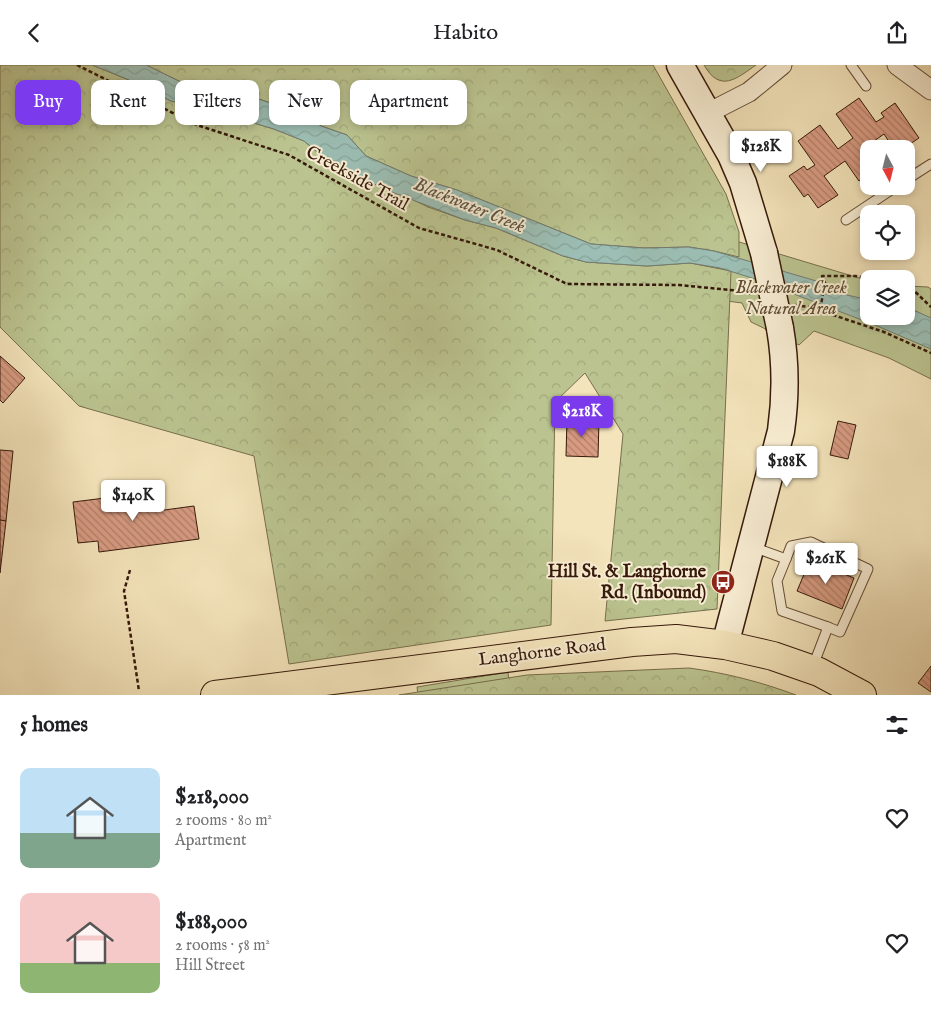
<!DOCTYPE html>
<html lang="en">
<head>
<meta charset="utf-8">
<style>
	:root { --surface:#fff; --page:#f2f2f2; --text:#202124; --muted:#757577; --accent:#7c3aed }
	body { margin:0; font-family:"IM FELL English",serif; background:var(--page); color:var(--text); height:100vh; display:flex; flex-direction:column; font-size:19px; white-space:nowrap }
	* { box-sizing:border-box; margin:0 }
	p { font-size:16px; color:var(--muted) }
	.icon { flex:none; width:28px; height:28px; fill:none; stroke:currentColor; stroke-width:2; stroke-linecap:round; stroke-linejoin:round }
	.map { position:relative; height:630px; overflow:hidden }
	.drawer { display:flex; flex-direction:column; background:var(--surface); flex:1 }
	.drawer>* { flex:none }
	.top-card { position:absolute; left:15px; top:15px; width:500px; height:45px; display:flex; gap:10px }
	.needle { width:32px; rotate:173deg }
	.tools { position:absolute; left:860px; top:75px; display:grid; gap:10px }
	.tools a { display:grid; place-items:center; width:55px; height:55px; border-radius:10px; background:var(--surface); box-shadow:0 2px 8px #0003; font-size:25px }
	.price { position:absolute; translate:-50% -42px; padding:0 11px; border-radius:5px; background:#fff; color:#222; font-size:16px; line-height:32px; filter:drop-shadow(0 1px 2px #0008) }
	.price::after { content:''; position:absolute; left:50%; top:30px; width:15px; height:11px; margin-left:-8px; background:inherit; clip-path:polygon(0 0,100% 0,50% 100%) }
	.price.active { background:var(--accent); color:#fff }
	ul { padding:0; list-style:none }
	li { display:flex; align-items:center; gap:15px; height:125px; padding:0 20px }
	li span { display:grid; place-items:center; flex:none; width:140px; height:100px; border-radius:10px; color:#555 }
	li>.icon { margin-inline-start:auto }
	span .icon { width:60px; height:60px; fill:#fffc; stroke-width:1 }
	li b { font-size:21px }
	h2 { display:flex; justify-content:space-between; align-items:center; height:60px; padding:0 20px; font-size:21px }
	.chip { padding:0 18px; border-radius:10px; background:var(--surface); box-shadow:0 2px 8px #0003; font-size:18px; line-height:45px }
	.chip.active { background:var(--accent); color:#fff }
	header { display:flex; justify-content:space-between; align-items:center; height:65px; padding:0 20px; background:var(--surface); font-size:22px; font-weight:600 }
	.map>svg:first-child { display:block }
</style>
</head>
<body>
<header><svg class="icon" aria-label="back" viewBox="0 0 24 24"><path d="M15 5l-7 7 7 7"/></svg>Habito<svg class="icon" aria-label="share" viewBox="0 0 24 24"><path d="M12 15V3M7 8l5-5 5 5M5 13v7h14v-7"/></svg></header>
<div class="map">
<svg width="931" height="630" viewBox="0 0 931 630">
	<defs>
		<pattern id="forest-crowns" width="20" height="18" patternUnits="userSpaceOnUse" patternTransform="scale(1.25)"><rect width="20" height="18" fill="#bbc490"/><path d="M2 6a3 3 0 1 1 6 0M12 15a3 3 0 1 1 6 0" fill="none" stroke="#a1a87b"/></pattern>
		<pattern id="water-waves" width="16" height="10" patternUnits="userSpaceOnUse" patternTransform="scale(1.25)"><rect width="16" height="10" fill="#9cbeb4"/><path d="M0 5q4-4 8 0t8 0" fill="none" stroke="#87a399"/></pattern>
		<pattern id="building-back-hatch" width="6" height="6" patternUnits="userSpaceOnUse" patternTransform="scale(1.25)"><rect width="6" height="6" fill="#d89b82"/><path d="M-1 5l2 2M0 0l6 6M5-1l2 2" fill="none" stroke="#b07e69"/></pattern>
	</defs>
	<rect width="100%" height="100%" fill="#f4e4bb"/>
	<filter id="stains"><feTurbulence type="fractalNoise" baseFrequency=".004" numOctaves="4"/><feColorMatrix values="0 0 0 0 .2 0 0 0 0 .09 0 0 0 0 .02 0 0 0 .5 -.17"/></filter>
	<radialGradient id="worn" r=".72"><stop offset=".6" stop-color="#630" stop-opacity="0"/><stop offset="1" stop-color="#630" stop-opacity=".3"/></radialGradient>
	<!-- green -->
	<g fill="#bbc490" stroke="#786e4d">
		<path d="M37,0H170L696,164L869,216V251H906V221L928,222L931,224V314L889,293L814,266L799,280L751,257L742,238L635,224L589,214Z"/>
		<path d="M508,607L510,630H418L417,622Z"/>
	</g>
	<!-- forest -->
	<g fill="url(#forest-crowns)" stroke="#786e4d">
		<path d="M0,0H92L129,15L171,36L217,47L274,64L304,76L321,90L428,142L465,155L496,163L563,191L586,197L647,201L690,198L731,206L717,544L605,556L623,369L585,308L555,337L551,560L289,599L254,391L79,341L0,262Z"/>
		<path d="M146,0H653L726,129L739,167V192L714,186L689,182L644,183L591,179L457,125L411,111L366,91L347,70L321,61L302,49L250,31L185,19Z"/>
		<path d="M704,0H756C736,14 720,28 704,0Z"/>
		<path d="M689,603C726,608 761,617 796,630H399L527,610Z"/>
	</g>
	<!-- water -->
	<path fill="url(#water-waves)" stroke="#737c70" d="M92,0H146L185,19L250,31L302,49L321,61L347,70L366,91L411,111L457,125L591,179L644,183L689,182L714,186L830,220L843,229L869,235V251H906L907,242L931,253V284L875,260L752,213L720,203L690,198L647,201L586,197L563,191L496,163L465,155L392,127L347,107L321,90L304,76L274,64L217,47L171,36L129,15Z"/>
	<!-- building -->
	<g fill="url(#building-back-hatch)" stroke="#36190a">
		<path d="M859,33L876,57L884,52L881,48L895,38L919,73L910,79L913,84L906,89V84H894L884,69L864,83L867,87L869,86V112L867,110L859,116L845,96L824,111L838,130L818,143L808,129L804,132L789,111L804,101L807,105L815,100L798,76L820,60L838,84L853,73L836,49Z"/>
		<path d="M0,291L25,313L3,338L0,335Z"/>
		<path d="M567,354L599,355L598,392L566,391Z"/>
		<path d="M838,356L856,360L848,394L830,390Z"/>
		<path d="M0,385L13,386L6,456L0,455Z"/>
		<path d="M154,424L157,446L194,441L199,474L99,487L98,476L78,478L73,437L137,429V426Z"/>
		<path d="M0,455L6,456L0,508Z"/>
		<path d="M810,495L854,513L842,544L797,526Z"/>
		<path d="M931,601V627L918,618Z"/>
	</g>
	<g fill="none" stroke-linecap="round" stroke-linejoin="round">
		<!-- lane casing -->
		<g stroke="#664c36" stroke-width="11">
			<g id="lane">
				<path d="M851,0L866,21"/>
				<path d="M906,115L931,99"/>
				<path d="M846,155L897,121"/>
				<path d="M753,482L786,494L777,516L782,546L828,562L813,601"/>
				<path d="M786,494L791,481L811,477L868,504L840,567L828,562"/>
			</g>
		</g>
		<!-- street casing -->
		<g stroke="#664c36" stroke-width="21">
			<g id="street">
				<path d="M897,0L931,25"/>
				<path d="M708,48L749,27L782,0"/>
			</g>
		</g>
		<!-- secondary casing -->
		<g stroke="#36190a" stroke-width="29">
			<g id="secondary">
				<path d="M680,0L731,90L743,118L764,188"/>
				<path d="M725,580L781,366C786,331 786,298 780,263"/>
			</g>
		</g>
		<!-- primary casing -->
		<g stroke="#36190a" stroke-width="30">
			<path id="primary" d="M215,630L632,577L676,574L725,580L773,591L819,607L862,630"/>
		</g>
		<!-- path -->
		<g stroke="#36190a" stroke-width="2.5" stroke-dasharray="4 2.5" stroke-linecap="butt">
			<path d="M77,0L197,60L289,90L419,163L497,185L567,219L679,220L741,226L751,229"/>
			<path d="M906,218L931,242"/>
			<path d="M795,240L809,242L884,267L931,288"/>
			<path d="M811,242L821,240L825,217L822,211H855L875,214"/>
			<path d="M130,505L124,526L139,626"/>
		</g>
		<!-- lane -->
		<use href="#lane" stroke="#f8edd3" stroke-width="9"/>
		<!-- street -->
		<use href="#street" stroke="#f8edd3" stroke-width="19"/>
		<!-- secondary -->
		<use href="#secondary" stroke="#f8edd3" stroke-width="26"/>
		<!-- primary -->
		<use href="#primary" stroke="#f4e4bb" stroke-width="28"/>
		<!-- secondary-bridge casing -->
		<g stroke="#36190a" stroke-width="29" stroke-linecap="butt">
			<path id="secondary-bridge" d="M764,188L780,263"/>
		</g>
		<!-- secondary-bridge -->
		<use href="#secondary-bridge" stroke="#f8edd3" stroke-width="26"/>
	</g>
	<!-- icons -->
	<defs>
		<g id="bus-disc" transform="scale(1.25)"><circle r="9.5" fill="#8f2418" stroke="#f8edd3"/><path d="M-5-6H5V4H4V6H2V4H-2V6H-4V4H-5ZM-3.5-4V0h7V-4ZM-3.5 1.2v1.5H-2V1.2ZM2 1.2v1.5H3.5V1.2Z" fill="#fff"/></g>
	</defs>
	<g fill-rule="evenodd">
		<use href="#bus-disc" x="723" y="517"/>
	</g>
	<g text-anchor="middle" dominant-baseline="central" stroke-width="4" stroke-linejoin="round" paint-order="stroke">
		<!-- street labels -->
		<g font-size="18" fill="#36190a" stroke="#f8edd3">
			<text transform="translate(357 114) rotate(29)">Creekside Trail</text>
			<text transform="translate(542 588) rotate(-7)">Langhorne Road</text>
		</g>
		<!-- park labels -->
		<g font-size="18" font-style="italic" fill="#5e4c32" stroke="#f8edd3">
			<text x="791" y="223">Blackwater Creek<tspan x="791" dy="21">Natural Area</tspan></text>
		</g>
		<!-- poi labels -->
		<g font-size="18" font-weight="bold" fill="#36190a" stroke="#f8edd3" text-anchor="end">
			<text x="706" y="507">Hill St. &amp; Langhorne<tspan x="706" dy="21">Rd. (Inbound)</tspan></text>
		</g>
		<!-- water labels -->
		<g font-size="19" font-style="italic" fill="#5a5346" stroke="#f8edd3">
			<text transform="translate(469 141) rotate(22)">Blackwater Creek</text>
		</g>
	</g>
	<rect width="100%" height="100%" filter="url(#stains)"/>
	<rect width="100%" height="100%" fill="url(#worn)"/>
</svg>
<div class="tools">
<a><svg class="needle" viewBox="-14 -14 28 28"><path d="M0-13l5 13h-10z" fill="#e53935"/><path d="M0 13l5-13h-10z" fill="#757577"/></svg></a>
<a><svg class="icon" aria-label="locate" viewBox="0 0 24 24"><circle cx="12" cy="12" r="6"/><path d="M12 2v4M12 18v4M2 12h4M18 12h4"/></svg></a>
<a><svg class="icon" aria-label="layers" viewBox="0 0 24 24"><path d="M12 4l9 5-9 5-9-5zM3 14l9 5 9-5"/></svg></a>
</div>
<b class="price" style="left:761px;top:108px">$128K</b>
<b class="price active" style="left:582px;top:373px">$218K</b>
<b class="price" style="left:787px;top:423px">$188K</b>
<b class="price" style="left:133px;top:457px">$140K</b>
<b class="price" style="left:826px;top:520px">$261K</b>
<div class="top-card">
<a class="chip active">Buy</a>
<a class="chip">Rent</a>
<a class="chip">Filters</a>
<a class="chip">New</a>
<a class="chip">Apartment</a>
</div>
</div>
<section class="drawer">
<h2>5 homes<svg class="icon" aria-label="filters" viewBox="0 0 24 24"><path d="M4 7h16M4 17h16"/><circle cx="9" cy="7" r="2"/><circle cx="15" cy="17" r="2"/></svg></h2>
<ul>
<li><span style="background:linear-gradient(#bfe0f5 65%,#7fa58c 0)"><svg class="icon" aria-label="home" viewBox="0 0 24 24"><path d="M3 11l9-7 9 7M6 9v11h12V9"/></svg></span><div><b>$218,000</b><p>2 rooms · 80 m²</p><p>Apartment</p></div><svg class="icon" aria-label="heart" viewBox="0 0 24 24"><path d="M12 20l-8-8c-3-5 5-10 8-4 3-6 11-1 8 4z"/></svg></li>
<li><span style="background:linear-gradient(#f6c9c9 70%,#8fb573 0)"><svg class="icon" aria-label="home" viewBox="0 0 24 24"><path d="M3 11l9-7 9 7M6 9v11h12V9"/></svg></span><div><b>$188,000</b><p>2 rooms · 58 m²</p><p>Hill Street</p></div><svg class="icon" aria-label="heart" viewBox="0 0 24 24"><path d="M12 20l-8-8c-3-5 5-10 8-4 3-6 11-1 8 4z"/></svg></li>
</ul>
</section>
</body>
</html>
